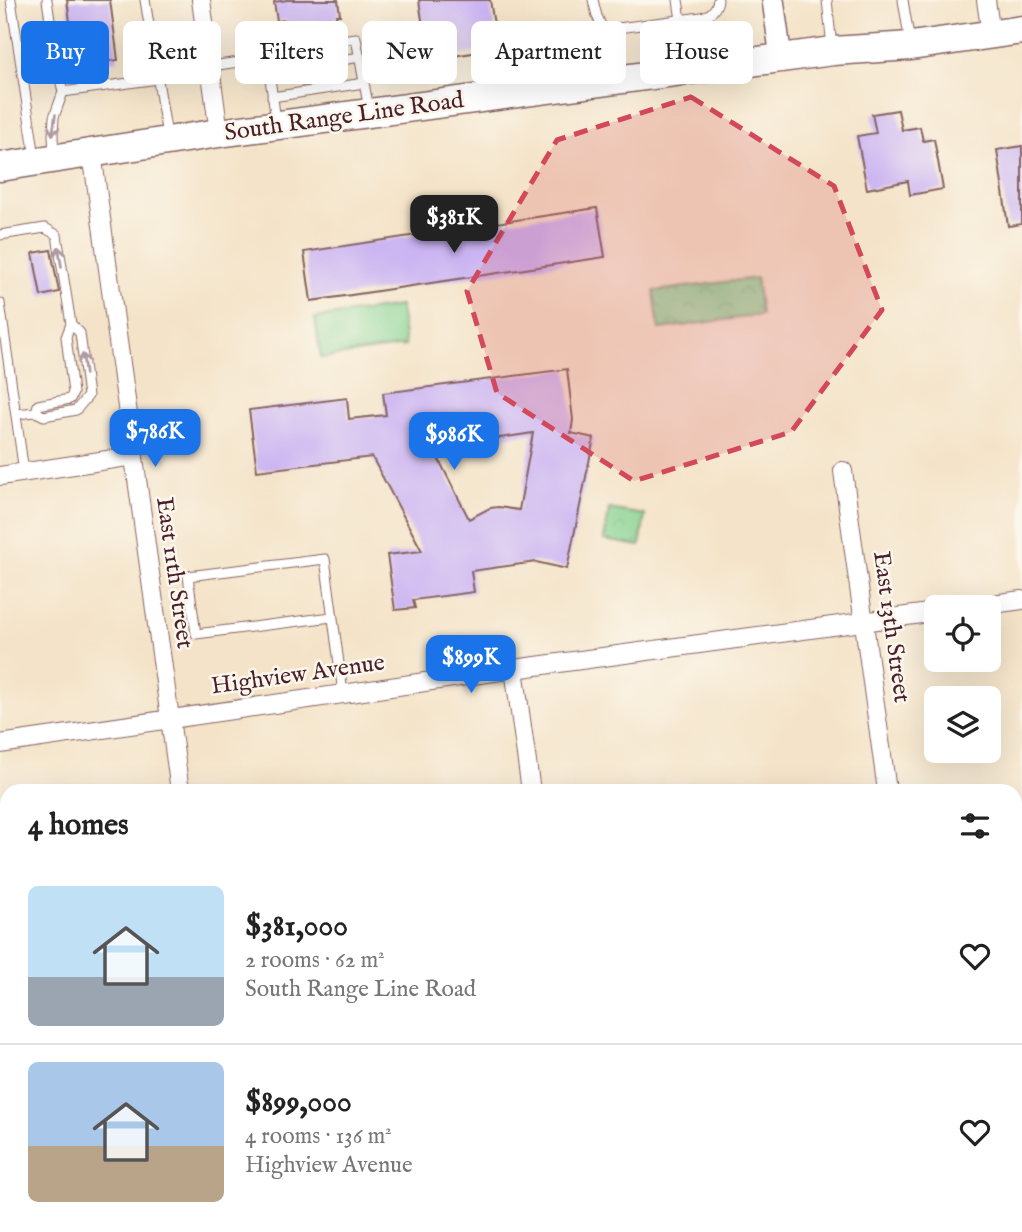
<!DOCTYPE html>
<html lang="en">
<head>
<meta charset="utf-8">
<style>
	:root { --surface:#fff; --page:#f2f2f2; --text:#222; --muted:#767676; --line:#e0e0e0; --accent:#1a73e8 }
	body { margin:0; font-family:"IM FELL English",serif; background:var(--page); color:var(--text); height:100vh; display:flex; flex-direction:column; font-size:26px; white-space:nowrap }
	* { box-sizing:border-box; margin:0 }
	p { font-size:23px; color:var(--muted) }
	.icon { flex:none; width:38px; height:38px; fill:none; stroke:currentColor; stroke-width:2; stroke-linecap:round; stroke-linejoin:round }
	.map { position:relative; flex:1; overflow:hidden }
	.details { position:absolute; left:0px; top:784px; width:1022px; height:448px; display:flex; flex-direction:column; background:var(--surface); border-radius:21px 21px 0 0; box-shadow:0 7px 28px #0002 }
	.details>* { flex:none }
	.top-card { position:absolute; left:21px; top:21px; width:980px; height:63px; display:flex; gap:14px }
	.controls { position:absolute; left:924px; top:595px; display:grid; gap:14px }
	.controls a { display:grid; place-items:center; width:77px; height:77px; border-radius:10px; background:var(--surface); box-shadow:0 7px 28px #0002; font-size:35px }
	.price { position:absolute; translate:-50% -60px; padding:0 16px; border-radius:14px; background:var(--accent); color:#fff; font-size:23px; line-height:46px; filter:drop-shadow(0 2px 4px #0008) }
	.price::after { content:''; position:absolute; left:50%; top:42px; width:21px; height:16px; margin-left:-10px; background:inherit; clip-path:polygon(0 0,100% 0,50% 100%) }
	.price.current { background:#222; color:#fff }
	ul { padding:0; list-style:none }
	li { display:flex; align-items:center; gap:21px; height:175px; padding:0 28px }
	li+li { border-top:2px solid var(--line) }
	li span { display:grid; place-items:center; flex:none; width:196px; height:140px; border-radius:10px; color:#555 }
	li>.icon { margin-inline-start:auto }
	span .icon { width:84px; height:84px; fill:#fffc; stroke-width:1 }
	li b { font-size:30px }
	h2 { display:flex; justify-content:space-between; align-items:center; height:84px; padding:0 28px; font-size:30px }
	.chip { padding:0 24px; border-radius:10px; background:var(--surface); box-shadow:0 7px 28px #0002; font-size:24px; line-height:63px }
	.chip.current { background:var(--accent); color:#fff }
	.map>svg:first-child { display:block }
</style>
</head>
<body>
<div class="map">
<svg width="1022" height="1232" viewBox="0 0 1022 1232">
	<defs>
		<pattern id="park-crowns" width="20" height="18" patternUnits="userSpaceOnUse" patternTransform="scale(1.75)"><rect width="20" height="18" fill="#84d18f"/><path d="M2 6a3 3 0 1 1 6 0M12 15a3 3 0 1 1 6 0" fill="none" stroke="#74b37c"/></pattern>
	</defs>
	<rect width="100%" height="100%" fill="#fbf7ec"/>
	<filter id="ink" filterUnits="userSpaceOnUse"><feTurbulence type="fractalNoise" baseFrequency=".0143" numOctaves="2"/><feDisplacementMap in="SourceGraphic" scale="14" xChannelSelector="R" yChannelSelector="G"/><feConvolveMatrix kernelMatrix="1 2 1 2 8 2 1 2 1" color-interpolation-filters="sRGB"/></filter>
	<filter id="wash" filterUnits="userSpaceOnUse"><feTurbulence type="fractalNoise" baseFrequency=".00686" numOctaves="4" result="noise"/><feDisplacementMap in="SourceGraphic" scale="28" xChannelSelector="R" yChannelSelector="G"/><feGaussianBlur stdDeviation="1.57" result="paint"/><feColorMatrix in="noise" values="0 0 0 0 0 0 0 0 0 0 0 0 0 0 0 0 0 1.4 0 .05"/><feComposite in="paint" operator="in"/></filter>
	<g filter="url(#wash)">
		<rect width="100%" height="100%" fill="#f4e3c8"/>
		<!-- park -->
		<g fill="url(#park-crowns)" stroke="#67785d" stroke-width="2">
			<path d="M756,278L761,315L659,329L654,291Z"/>
			<path d="M609,509L645,515L640,546L604,540Z"/>
		</g>
		<!-- pitch -->
		<path fill="#84d18f" stroke="#67785d" stroke-width="2" d="M400,306L405,346L321,358L315,318Z"/>
		<g id="blocks">
			<!-- building -->
			<g fill="#cbb4f2" fill-rule="evenodd">
				<path d="M67,0H110L118,60L76,66Z"/>
				<path d="M287,0H338L340,15H336L337,22L331,23L332,34L328,36L326,41L328,46L334,48L335,54L331,56L329,61L331,66L337,68L338,80L302,85L301,74L306,70L307,65L303,61L299,60L298,54L303,50V43L296,40L295,31L287,32L286,20L277,21L274,2Z"/>
				<path d="M419,0H490L498,49L428,60Z"/>
				<path d="M898,110L902,130L920,127L923,141L934,139L943,189L910,195L908,181L867,189L857,136L876,133L872,114Z"/>
				<path d="M1022,146V224L1008,226L997,150Z"/>
				<path d="M597,208L605,257L311,301L304,252Z"/>
				<path d="M51,250L59,292L41,296L33,253Z"/>
				<path d="M567,369L573,420L571,433L594,438L567,569L536,562L471,571L474,592L413,600L415,608L395,610L387,555L422,551L372,457L257,471L249,410L347,398L349,419L386,415L383,393ZM533,433L519,510L499,507L490,508L469,519L433,448Z"/>
			</g>
		</g>
	</g>
	<g filter="url(#ink)">
		<use href="#blocks" fill-opacity="0" stroke="#866462" stroke-width="2"/>
		<g fill="none" stroke-linecap="round" stroke-linejoin="round">
			<!-- service casing -->
			<g stroke="#866462" stroke-width="11">
				<g id="service">
					<path d="M11,0L35,157"/>
					<path d="M47,0L56,61L63,92L54,117L53,135L54,156"/>
					<path d="M145,0L167,136"/>
					<path d="M593,0L597,16L609,43L616,75"/>
					<path d="M678,0L681,20"/>
					<path d="M827,0L832,47"/>
					<path d="M903,0L910,43"/>
					<path d="M603,30L701,17C711,15 716,10 718,0"/>
					<path d="M333,41L356,38L369,110"/>
					<path d="M267,58L276,120"/>
					<path d="M336,61L360,57"/>
					<path d="M211,66L267,58L279,49L297,47"/>
					<path d="M269,71L300,67"/>
					<path d="M63,92L158,79"/>
					<path d="M272,97L364,83"/>
					<path d="M0,235L45,228L57,235L71,324L66,337L73,393L70,399L38,405L36,412"/>
					<path d="M0,303L24,472"/>
					<path d="M16,414L36,412L44,416L76,410L88,396L80,333L71,324"/>
					<path d="M332,617L196,634L188,576L325,559L343,693"/>
				</g>
			</g>
			<!-- minor casing -->
			<g stroke="#866462" stroke-width="20">
				<g id="minor">
					<path d="M201,0L219,133"/>
					<path d="M986,0L991,35"/>
					<path d="M92,153L180,791"/>
					<path d="M843,471L887,791"/>
					<path d="M0,476L134,456"/>
					<path d="M971,607L1022,600"/>
					<path d="M514,669L531,791"/>
					<path d="M0,744L514,669L936,612"/>
					<path d="M1015,1161L1022,1160"/>
					<path d="M12,1225L25,1232"/>
					<path d="M241,1225L242,1232"/>
					<path d="M593,1225L594,1232"/>
					<path d="M946,1225L947,1232"/>
					<path d="M497,1232L551,1225"/>
				</g>
			</g>
			<!-- tertiary casing -->
			<g stroke="#866462" stroke-width="24">
				<path id="tertiary" d="M773,0L781,58"/>
			</g>
			<!-- primary casing -->
			<g stroke="#866462" stroke-width="31">
				<path id="primary" d="M0,167L219,133L833,51L911,46L1022,30"/>
			</g>
			<!-- service -->
			<use href="#service" stroke="#fff" stroke-width="9"/>
			<!-- minor -->
			<use href="#minor" stroke="#fff" stroke-width="18"/>
			<!-- tertiary -->
			<use href="#tertiary" stroke="#fff" stroke-width="21"/>
			<!-- primary -->
			<use href="#primary" stroke="#fff" stroke-width="28"/>
		</g>
		<!-- one-way arrows -->
		<defs><path id="oneway-shaft" d="M-6 0H5M1.5-3L5.5 0L1.5 3" fill="none" stroke-width="1.6" stroke-linecap="round" stroke-linejoin="round" transform="scale(1.75)"/></defs>
		<g stroke="#ae9aa0">
			<use href="#oneway-shaft" transform="translate(54 125) rotate(98)"/>
			<use href="#oneway-shaft" transform="translate(60 257) rotate(-99)"/>
			<use href="#oneway-shaft" transform="translate(84 364) rotate(-97)"/>
		</g>
	</g>
	<!-- marked area -->
	<path fill="#d1495b" fill-opacity="0.2" stroke="#d1495b" stroke-width="5" stroke-dasharray="14 9" stroke-linejoin="round" d="M691,97L834,186L882,310L791,432L634,481L497,393L467,291L557,140Z"/>
	<g text-anchor="middle" dominant-baseline="central" stroke-width="5" stroke-linejoin="round" paint-order="stroke">
		<!-- street labels -->
		<g font-size="24" fill="#4a1f2b" stroke="#fbf7ec">
			<text transform="translate(344 117) rotate(-8)">South Range Line Road</text>
			<text transform="translate(174 573) rotate(82)">East 11th Street</text>
			<text transform="translate(891 627) rotate(82)">East 13th Street</text>
			<text transform="translate(298 675) rotate(-8)">Highview Avenue</text>
		</g>
	</g>
</svg>
<div class="controls">
<a><svg class="icon" aria-label="locate" viewBox="0 0 24 24"><circle cx="12" cy="12" r="6"/><path d="M12 2v4M12 18v4M2 12h4M18 12h4"/></svg></a>
<a><svg class="icon" aria-label="layers" viewBox="0 0 24 24"><path d="M12 4l9 5-9 5-9-5zM3 14l9 5 9-5"/></svg></a>
</div>
<b class="price current" style="left:454px;top:255px">$381K</b>
<b class="price" style="left:155px;top:469px">$786K</b>
<b class="price" style="left:454px;top:472px">$986K</b>
<b class="price" style="left:471px;top:695px">$899K</b>
<div class="top-card">
<a class="chip current">Buy</a>
<a class="chip">Rent</a>
<a class="chip">Filters</a>
<a class="chip">New</a>
<a class="chip">Apartment</a>
<a class="chip">House</a>
</div>
<section class="details">
<h2>4 homes<svg class="icon" aria-label="filters" viewBox="0 0 24 24"><path d="M4 7h16M4 17h16"/><circle cx="9" cy="7" r="2"/><circle cx="15" cy="17" r="2"/></svg></h2>
<ul>
<li><span style="background:linear-gradient(#bfe0f5 65%,#9aa5b1 0)"><svg class="icon" aria-label="home" viewBox="0 0 24 24"><path d="M3 11l9-7 9 7M6 9v11h12V9"/></svg></span><div><b>$381,000</b><p>2 rooms · 62 m²</p><p>South Range Line Road</p></div><svg class="icon" aria-label="heart" viewBox="0 0 24 24"><path d="M12 20l-8-8c-3-5 5-10 8-4 3-6 11-1 8 4z"/></svg></li>
<li><span style="background:linear-gradient(#a9c7e8 60%,#b9a48a 0)"><svg class="icon" aria-label="home" viewBox="0 0 24 24"><path d="M3 11l9-7 9 7M6 9v11h12V9"/></svg></span><div><b>$899,000</b><p>4 rooms · 136 m²</p><p>Highview Avenue</p></div><svg class="icon" aria-label="heart" viewBox="0 0 24 24"><path d="M12 20l-8-8c-3-5 5-10 8-4 3-6 11-1 8 4z"/></svg></li>
</ul>
</section>
</div>
</body>
</html>
